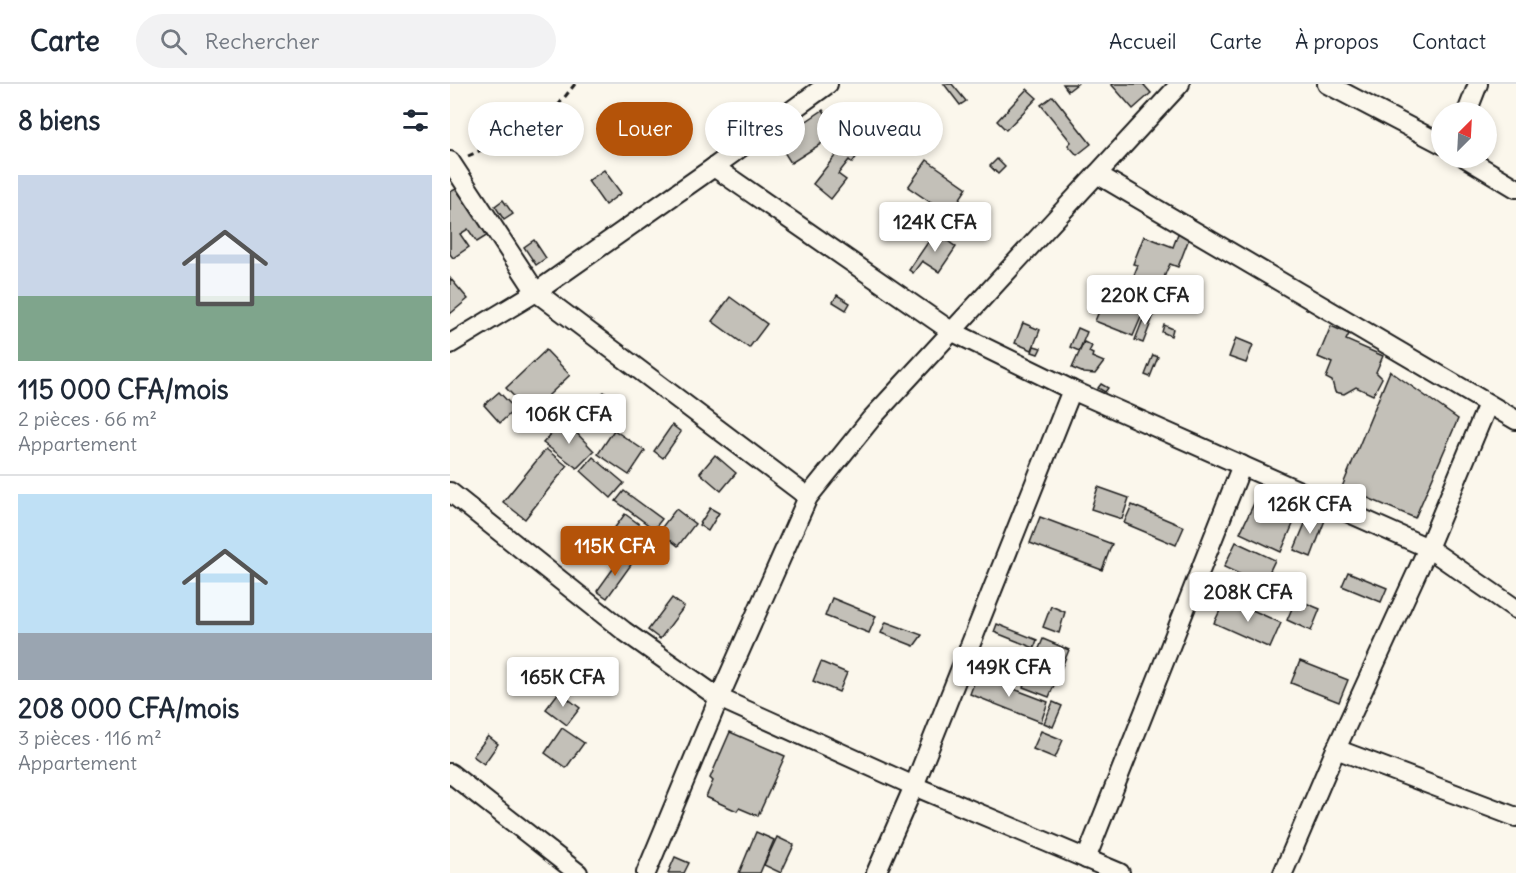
<!DOCTYPE html>
<html lang="fr">
<head>
<meta charset="utf-8">
<style>
	:root { --surface:#fff; --page:#f2f2f3; --text:#1f2937; --muted:#747a83; --line:#e0e1e3; --accent:#b45309 }
	body { margin:0; font-family:Delius,sans-serif; background:var(--page); color:var(--text); height:100vh; display:flex; flex-direction:column; font-size:22px; white-space:nowrap }
	* { box-sizing:border-box; margin:0 }
	p { font-size:20px; color:var(--muted) }
	.icon { flex:none; width:33px; height:33px; fill:none; stroke:currentColor; stroke-width:2; stroke-linecap:round; stroke-linejoin:round }
	.map { position:relative; flex:1; overflow:hidden }
	.side { display:flex; flex-direction:column; background:var(--surface); width:450px }
	.side>* { flex:none }
	.banner { position:absolute; left:18px; top:18px; width:570px; height:54px; display:flex; gap:12px }
	.needle { width:39px; rotate:24deg }
	.fabs { position:absolute; left:981px; top:18px; display:grid; gap:12px }
	.fabs a { display:grid; place-items:center; width:66px; height:66px; border-radius:50%; background:var(--surface); box-shadow:0 3px 9px #0003; font-size:30px }
	.price { position:absolute; translate:-50% -51px; padding:0 14px; border-radius:6px; background:#fff; color:#222; font-size:20px; line-height:39px; filter:drop-shadow(0 2px 3px #0008) }
	.price::after { content:''; position:absolute; left:50%; top:36px; width:18px; height:14px; margin-left:-9px; background:inherit; clip-path:polygon(0 0,100% 0,50% 100%) }
	.price.current { background:var(--accent); color:#fff }
	ul { padding:0; list-style:none }
	li { display:grid; align-content:center; gap:12px; height:318px; padding:0 18px }
	li+li { border-top:2px solid var(--line) }
	li span { display:grid; place-items:center; height:186px; border-radius:0px; color:#555 }
	li>.icon { margin-inline-start:auto }
	span .icon { width:108px; height:108px; fill:#fffc; stroke-width:1 }
	li b { font-size:26px }
	h2 { display:flex; justify-content:space-between; align-items:center; height:72px; padding:0 18px; font-size:26px }
	.chip { padding:0 21px; border-radius:27px; background:var(--surface); box-shadow:0 3px 9px #0003; font-size:21px; line-height:54px }
	.chip.current { background:var(--accent); color:#fff }
	header { display:flex; align-items:center; gap:36px; box-sizing:border-box; height:84px; padding:0 30px; background:var(--surface); border-bottom:2px solid var(--line) }
	header strong { font-size:28px }
	nav { display:flex; gap:33px; margin-inline-start:auto; font-size:21px }
	.search { width:420px; height:54px; background:var(--page); display:flex; align-items:center; gap:15px; box-sizing:border-box; padding:0 21px; border-radius:33px; color:var(--muted); font-size:22px }
	main { display:flex; flex:1; min-height:0 }
	.map>svg:first-child { display:block }
</style>
</head>
<body>
<header>
<strong>Carte</strong>
<div class="search"><svg class="icon" aria-label="search" viewBox="0 0 24 24"><circle cx="10" cy="10" r="6"/><path d="M15 15l6 6"/></svg>Rechercher</div>
<nav><a>Accueil</a><a>Carte</a><a>À propos</a><a>Contact</a></nav>
</header>
<main>
<section class="side">
<h2>8 biens<svg class="icon" aria-label="filters" viewBox="0 0 24 24"><path d="M4 7h16M4 17h16"/><circle cx="9" cy="7" r="2"/><circle cx="15" cy="17" r="2"/></svg></h2>
<ul>
<li><span style="background:linear-gradient(#c9d6e8 65%,#7fa58c 0)"><svg class="icon" aria-label="home" viewBox="0 0 24 24"><path d="M3 11l9-7 9 7M6 9v11h12V9"/></svg></span><div><b>115 000 CFA/mois</b><p>2 pièces · 66 m²</p><p>Appartement</p></div></li>
<li><span style="background:linear-gradient(#bfe0f5 75%,#9aa5b1 0)"><svg class="icon" aria-label="home" viewBox="0 0 24 24"><path d="M3 11l9-7 9 7M6 9v11h12V9"/></svg></span><div><b>208 000 CFA/mois</b><p>3 pièces · 116 m²</p><p>Appartement</p></div></li>
</ul>
</section>
<div class="map">
<svg width="1066" height="789" viewBox="0 0 1066 789">
	<rect width="100%" height="100%" fill="#fbf7ec"/>
	<filter id="ink" filterUnits="userSpaceOnUse"><feTurbulence type="fractalNoise" baseFrequency=".0167" numOctaves="2"/><feDisplacementMap in="SourceGraphic" scale="12" xChannelSelector="R" yChannelSelector="G"/><feConvolveMatrix kernelMatrix="1 2 1 2 8 2 1 2 1" color-interpolation-filters="sRGB"/></filter>
	<g filter="url(#ink)">
		<!-- building -->
		<g fill="#c3c0b8" stroke="#1c1c1c" stroke-width="1.5">
			<path d="M494,0H502L516,17L510,21Z"/>
			<path d="M613,0H627L618,7Z"/>
			<path d="M661,0H695L694,1L701,9L683,25Z"/>
			<path d="M577,5L587,14L556,46L547,37Z"/>
			<path d="M603,12L641,60L627,71L618,61L621,58L591,21Z"/>
			<path d="M373,26L388,49L341,79L327,57Z"/>
			<path d="M418,30L436,45L429,53L423,49L402,79L399,76L388,90L396,96L381,115L363,100Z"/>
			<path d="M547,75L555,83L548,90L540,82Z"/>
			<path d="M477,76L517,104L499,131L458,103Z"/>
			<path d="M154,86L171,109L155,121L138,97Z"/>
			<path d="M6,105L38,151L27,158L18,145L10,150L19,163L3,174L0,170V108Z"/>
			<path d="M53,116L63,130L54,136L45,122Z"/>
			<path d="M729,147L740,152L728,183L720,180L716,188L714,194L723,197L713,220L678,206L688,181L683,180L694,152L723,163Z"/>
			<path d="M485,148L506,163L489,188L472,177L463,189L459,186Z"/>
			<path d="M84,156L96,174L86,181L74,163Z"/>
			<path d="M0,194L18,215L0,230Z"/>
			<path d="M657,208L695,224L683,252L645,237Z"/>
			<path d="M387,211L400,219L396,226L383,218Z"/>
			<path d="M280,213L317,240L299,264L262,237Z"/>
			<path d="M697,225L705,228L693,259L685,256Z"/>
			<path d="M573,239L590,246L582,266L565,259Z"/>
			<path d="M714,241L723,245L721,252L712,248Z"/>
			<path d="M881,242L899,250L896,256L933,272L926,288L932,294L923,311L906,303L894,310L885,308L882,297L876,294L882,279L868,273Z"/>
			<path d="M628,244L637,248L629,267L620,263Z"/>
			<path d="M786,254L803,261L796,279L779,273Z"/>
			<path d="M634,258L642,262L639,268L643,270L642,273L654,278L645,290L634,289L622,284Z"/>
			<path d="M584,262L591,264L588,270L582,268Z"/>
			<path d="M96,266L120,291L80,329L56,304Z"/>
			<path d="M703,271L708,273L700,293L695,291Z"/>
			<path d="M940,287L1008,335L965,434L892,403Z"/>
			<path d="M651,300L658,304L655,308L648,304Z"/>
			<path d="M49,308L65,325L50,339L34,321Z"/>
			<path d="M154,308L161,316L128,341L121,332Z"/>
			<path d="M114,336L144,367L127,384L93,359Z"/>
			<path d="M222,341L231,348L213,374L204,367Z"/>
			<path d="M164,346L195,367L179,391L148,370Z"/>
			<path d="M96,365L117,382L75,435L53,418Z"/>
			<path d="M265,371L286,389L271,407L250,389Z"/>
			<path d="M143,373L174,399L161,414L131,387Z"/>
			<path d="M648,403L679,414L672,435L641,425Z"/>
			<path d="M174,407L212,435L204,445L166,417Z"/>
			<path d="M807,413L847,431L831,468L790,449Z"/>
			<path d="M682,421L734,443L726,461L674,439Z"/>
			<path d="M260,424L269,429L258,447L249,441Z"/>
			<path d="M226,425L245,440L228,462L209,447Z"/>
			<path d="M175,430L200,448L185,469L160,450Z"/>
			<path d="M859,430L875,436L861,473L844,466Z"/>
			<path d="M590,433L662,460L652,486L580,459Z"/>
			<path d="M786,458L825,476L813,501L774,483Z"/>
			<path d="M173,471L183,478L157,514L147,507Z"/>
			<path d="M898,488L937,504L931,518L892,502Z"/>
			<path d="M222,514L234,523L210,555L198,546Z"/>
			<path d="M382,514L426,532L419,549L375,532Z"/>
			<path d="M776,514L831,539L820,564L764,539Z"/>
			<path d="M846,515L870,525L861,547L837,536Z"/>
			<path d="M601,522L615,528L609,549L593,543Z"/>
			<path d="M436,538L472,551L464,562L431,549Z"/>
			<path d="M547,540L587,556L584,564L544,548Z"/>
			<path d="M593,555L619,566L599,613L573,603Z"/>
			<path d="M850,577L898,596L889,618L841,599Z"/>
			<path d="M371,578L397,589L389,608L363,597Z"/>
			<path d="M527,591L598,618L591,638L520,610Z"/>
			<path d="M109,608L130,624L117,641L96,625Z"/>
			<path d="M603,618L612,622L603,643L594,639Z"/>
			<path d="M112,644L134,659L116,684L95,669Z"/>
			<path d="M591,647L613,656L605,674L583,665Z"/>
			<path d="M280,648L335,672L308,732L289,724L287,727L256,713L263,697L260,694Z"/>
			<path d="M38,652L48,660L34,680L23,672Z"/>
			<path d="M306,748L324,756L310,789H289Z"/>
			<path d="M327,753L344,761L331,789L314,781Z"/>
			<path d="M225,773L239,779L234,789H218Z"/>
		</g>
		<g fill="none" stroke-linecap="round" stroke-linejoin="round">
			<!-- minor casing -->
			<g stroke="#1c1c1c" stroke-width="22">
				<g id="minor">
					<path d="M877,0L992,60"/>
					<path d="M1017,28L1028,0"/>
					<path d="M1016,74L1066,104"/>
					<path d="M0,77L86,208L358,413"/>
					<path d="M264,83L501,247L622,306L978,464L1066,525"/>
					<path d="M647,90L1066,336"/>
					<path d="M0,260L86,208L264,83L378,0"/>
					<path d="M0,408L174,547L269,614L464,702L670,789"/>
					<path d="M886,665L1066,733"/>
					<path d="M0,689L128,789"/>
					<path d="M636,775L792,381"/>
					<path d="M196,789L269,614L358,413L421,335L730,0"/>
					<path d="M426,789L464,702L622,306"/>
					<path d="M833,789L886,665L978,464L1038,320"/>
				</g>
			</g>
			<!-- path -->
			<path stroke="#1c1c1c" stroke-width="3" stroke-dasharray="6 4.5" stroke-linecap="butt" d="M18,72L83,43L99,33L125,0"/>
			<!-- minor -->
			<use href="#minor" stroke="#fbf7ec" stroke-width="18"/>
		</g>
	</g>
</svg>
<div class="fabs">
<a><svg class="needle" viewBox="-14 -14 28 28"><path d="M0-13l5 13h-10z" fill="#e53935"/><path d="M0 13l5-13h-10z" fill="#747a83"/></svg></a>
</div>
<b class="price" style="left:485px;top:169px">124K CFA</b>
<b class="price" style="left:695px;top:242px">220K CFA</b>
<b class="price" style="left:119px;top:361px">106K CFA</b>
<b class="price" style="left:860px;top:451px">126K CFA</b>
<b class="price current" style="left:165px;top:493px">115K CFA</b>
<b class="price" style="left:798px;top:539px">208K CFA</b>
<b class="price" style="left:559px;top:614px">149K CFA</b>
<b class="price" style="left:113px;top:624px">165K CFA</b>
<div class="banner">
<a class="chip">Acheter</a>
<a class="chip current">Louer</a>
<a class="chip">Filtres</a>
<a class="chip">Nouveau</a>
</div>
</div>
</main>
</body>
</html>
